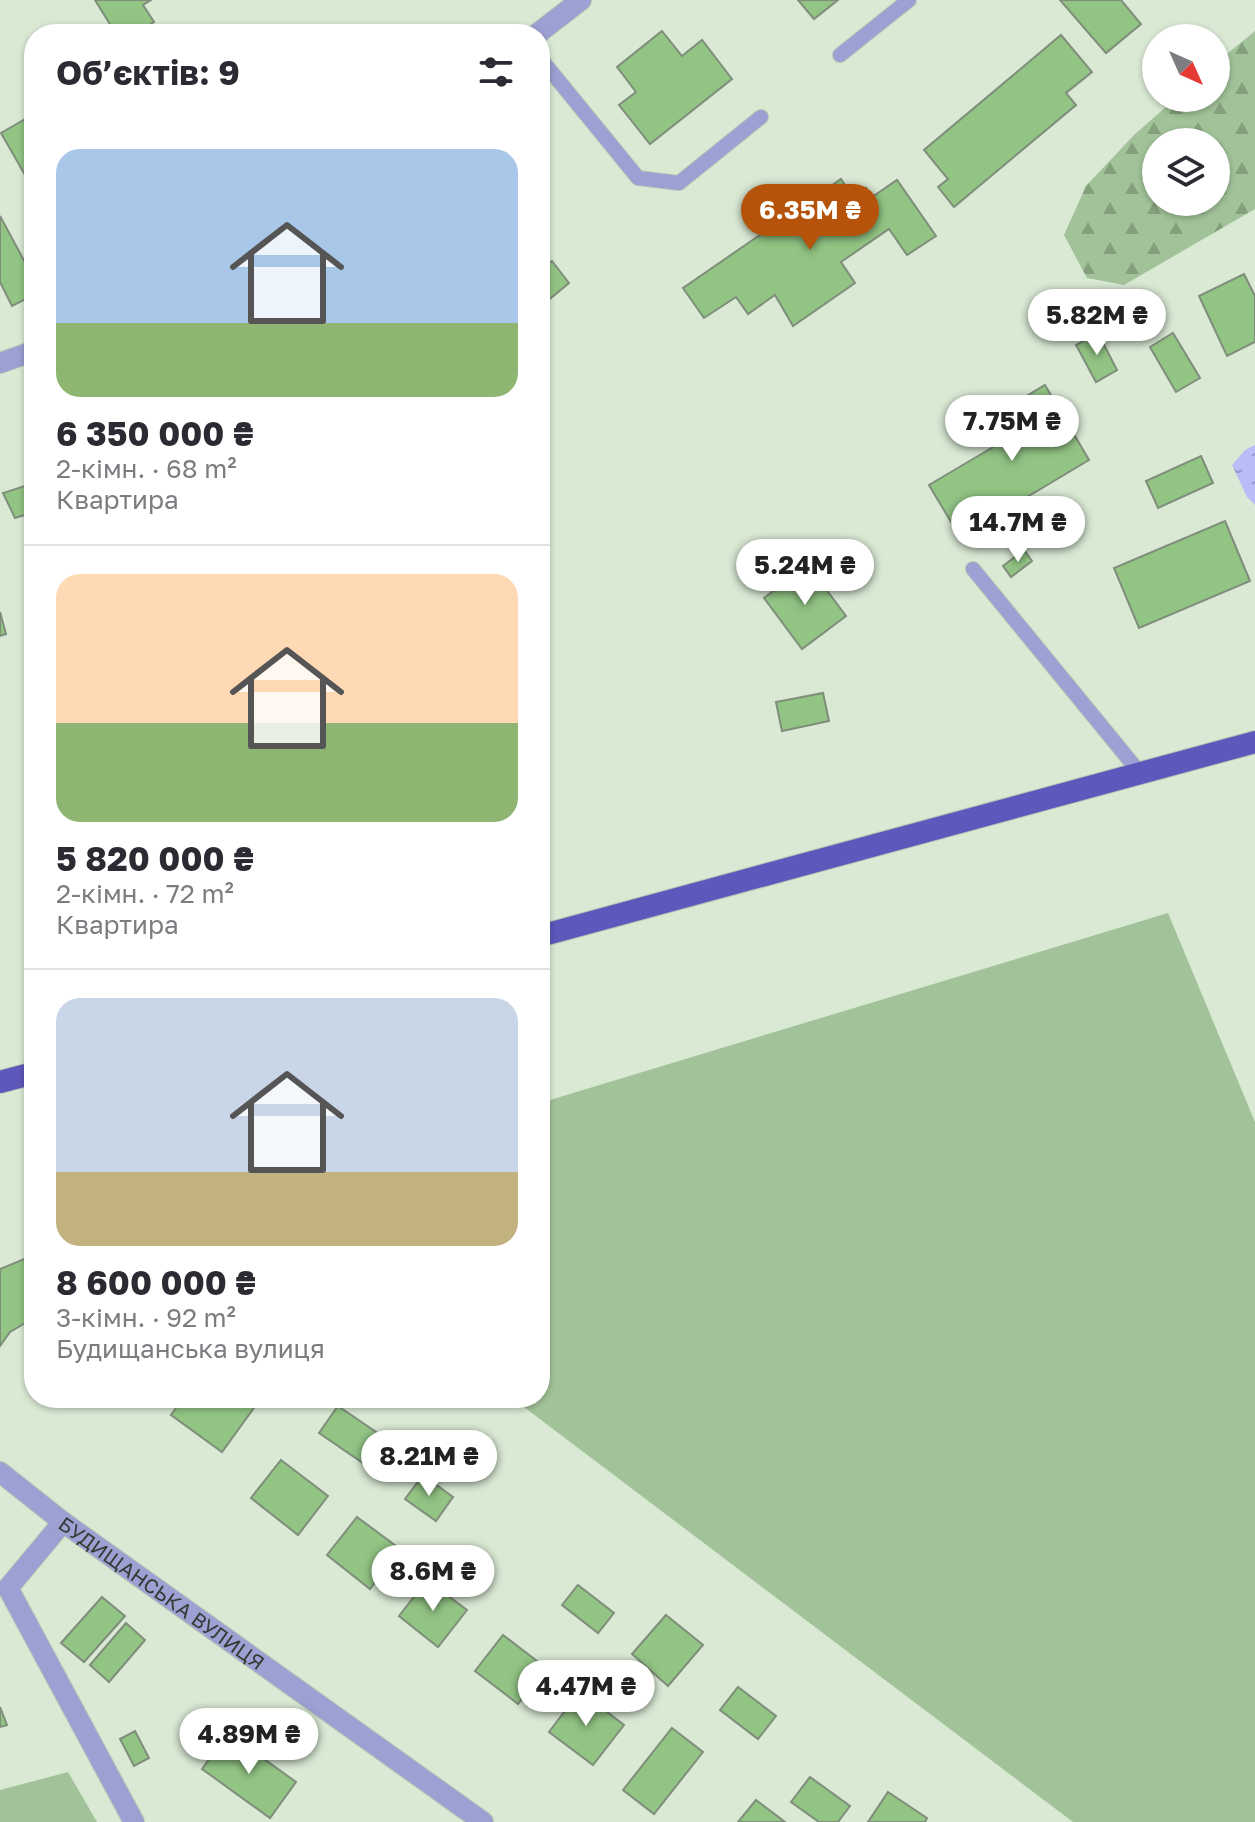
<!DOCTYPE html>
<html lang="uk">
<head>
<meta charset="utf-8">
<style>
	:root { --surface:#fff; --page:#f7f7f7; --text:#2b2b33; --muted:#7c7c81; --line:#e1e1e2; --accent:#b45309 }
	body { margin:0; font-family:"Golos Text",sans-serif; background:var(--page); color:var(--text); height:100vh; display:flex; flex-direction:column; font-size:30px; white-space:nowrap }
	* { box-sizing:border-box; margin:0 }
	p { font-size:26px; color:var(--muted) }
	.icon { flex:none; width:44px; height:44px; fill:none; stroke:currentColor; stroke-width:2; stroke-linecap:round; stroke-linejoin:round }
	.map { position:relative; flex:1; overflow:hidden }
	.details { position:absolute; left:24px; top:24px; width:526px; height:1384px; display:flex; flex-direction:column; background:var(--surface); border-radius:32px; box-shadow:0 2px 6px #0004 }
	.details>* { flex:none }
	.needle { width:52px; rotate:135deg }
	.tools { position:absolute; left:1142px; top:24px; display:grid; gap:16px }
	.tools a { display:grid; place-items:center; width:88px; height:88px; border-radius:50%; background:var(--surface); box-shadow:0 2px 6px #0004; font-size:40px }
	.price { position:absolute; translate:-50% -68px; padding:0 18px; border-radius:28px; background:#fff; color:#222; font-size:26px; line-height:52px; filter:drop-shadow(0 2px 4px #0008) }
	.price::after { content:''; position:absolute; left:50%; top:48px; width:24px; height:18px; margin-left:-12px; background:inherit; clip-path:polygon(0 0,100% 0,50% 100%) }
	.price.current { background:var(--accent); color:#fff }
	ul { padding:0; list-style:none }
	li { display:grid; align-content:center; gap:16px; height:424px; padding:0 32px }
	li+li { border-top:2px solid var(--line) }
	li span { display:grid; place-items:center; height:248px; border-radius:24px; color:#555 }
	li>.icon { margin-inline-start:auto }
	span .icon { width:144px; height:144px; fill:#fffc; stroke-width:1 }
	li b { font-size:34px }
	h2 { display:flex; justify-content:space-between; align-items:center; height:96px; padding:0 32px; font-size:34px }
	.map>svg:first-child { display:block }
</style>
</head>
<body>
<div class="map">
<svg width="1255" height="1822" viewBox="0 0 1255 1822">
	<defs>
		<pattern id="forest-firs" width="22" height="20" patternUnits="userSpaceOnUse" patternTransform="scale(2)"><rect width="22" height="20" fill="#a2c399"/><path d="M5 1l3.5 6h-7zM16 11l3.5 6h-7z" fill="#85a07d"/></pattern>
		<pattern id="water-ripples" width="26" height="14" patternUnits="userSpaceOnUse" patternTransform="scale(2)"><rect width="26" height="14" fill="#b9bcf7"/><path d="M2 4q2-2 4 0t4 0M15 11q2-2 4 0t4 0" fill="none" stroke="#979ac9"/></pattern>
	</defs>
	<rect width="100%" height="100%" fill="#d9e9d4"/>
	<!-- forest -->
	<path fill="url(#forest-firs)" fill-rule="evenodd" d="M1255,31V209L1124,285L1087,278L1064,235L1086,186L1134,135L1176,98H1216V63ZM1156,142H1216V202H1156Z"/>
	<!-- garden -->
	<g fill="#a2c399">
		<path d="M1168,913L1255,1122V1822H1073L512,1398H540V1103Z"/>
		<path d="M68,1772L97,1822H0V1790Z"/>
	</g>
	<!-- water -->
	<path fill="url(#water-ripples)" d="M1255,445V505L1247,497L1232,465L1245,450Z"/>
	<!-- building -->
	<g fill="#92c484" stroke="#7f8e7b" stroke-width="2">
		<path d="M95,0H151L143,5L154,22L135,34H116Z"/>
		<path d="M798,0H838L814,19Z"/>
		<path d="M1060,0H1121L1141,24L1106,53Z"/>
		<path d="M662,31L682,56L702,40L732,79L650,144L619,105L636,92L617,67Z"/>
		<path d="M1061,35L1092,72L1066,93L1076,105L954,207L938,187L948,179L924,150Z"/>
		<path d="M34,114V170L25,175L1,133Z"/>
		<path d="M841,179L853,197L866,188L872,197L897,180L936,236L907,255L889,229L841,262L855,283L793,326L775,295L748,314L736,297L704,318L683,288Z"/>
		<path d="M0,216L34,279V295L12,306L0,282Z"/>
		<path d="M552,261L569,283L540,307V271Z"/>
		<path d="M1244,274L1255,296V342L1227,356L1199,296Z"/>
		<path d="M1098,333L1117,370L1096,382L1076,345Z"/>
		<path d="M1173,333L1200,378L1176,392L1150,347Z"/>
		<path d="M1045,385L1089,460L960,537L929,485L1005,440L992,417Z"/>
		<path d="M1201,456L1213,483L1158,508L1146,481Z"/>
		<path d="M34,483V512L15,518L3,493Z"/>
		<path d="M1225,521L1250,581L1139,628L1114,568Z"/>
		<path d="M1024,550L1032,561L1011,577L1003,566Z"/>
		<path d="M808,565L846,616L802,649L764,598Z"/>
		<path d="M0,612L6,634L0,636Z"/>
		<path d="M823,693L829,721L782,731L776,702Z"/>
		<path d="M34,1255V1318L10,1332L0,1346V1269Z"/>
		<path d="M183,1398H247L256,1405L222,1452L171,1415Z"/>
		<path d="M338,1406L382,1436L363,1463L319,1433Z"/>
		<path d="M281,1460L328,1496L298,1535L251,1498Z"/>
		<path d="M423,1475L453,1497L436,1521L405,1499Z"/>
		<path d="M357,1517L400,1549L370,1589L327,1555Z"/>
		<path d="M427,1580L467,1610L438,1647L399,1616Z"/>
		<path d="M578,1585L614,1613L598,1633L562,1605Z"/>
		<path d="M102,1597L125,1616L84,1662L61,1643Z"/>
		<path d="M666,1615L703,1645L668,1686L632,1654Z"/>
		<path d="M126,1623L145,1640L109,1682L90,1665Z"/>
		<path d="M503,1635L546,1668L518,1704L475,1671Z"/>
		<path d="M738,1687L776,1716L758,1739L720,1710Z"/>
		<path d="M580,1691L624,1725L593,1765L549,1732Z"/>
		<path d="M0,1707L7,1725L0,1727Z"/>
		<path d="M672,1728L703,1752L654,1814L623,1790Z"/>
		<path d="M135,1731L149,1758L134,1766L120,1739Z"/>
		<path d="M228,1733L296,1782L270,1818L202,1769Z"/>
		<path d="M810,1777L850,1806L838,1822H819L791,1802Z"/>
		<path d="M888,1792L927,1818L925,1822H868Z"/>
		<path d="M756,1800L785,1822H738Z"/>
	</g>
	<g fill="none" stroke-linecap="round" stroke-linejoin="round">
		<!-- service casing -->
		<g stroke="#b8c6b4" stroke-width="16">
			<g id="service">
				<path d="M840,55L909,0"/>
				<path d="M540,58L638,178L679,183L761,117"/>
				<path d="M973,569L1140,773"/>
			</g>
		</g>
		<!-- minor casing -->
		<g stroke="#b8c6b4" stroke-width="22">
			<g id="minor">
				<path d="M537,34L581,0"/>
				<path d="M0,363L34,351"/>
				<path d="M63,1522L8,1588L134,1822"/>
			</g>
		</g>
		<!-- tertiary casing -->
		<g stroke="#b8c6b4" stroke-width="22">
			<g id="tertiary">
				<path id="s1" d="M0,1472L63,1522L483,1822"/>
			</g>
		</g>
		<!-- trunk casing -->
		<g stroke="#b8c6b4" stroke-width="24">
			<g id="trunk">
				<path d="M540,936L1255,742"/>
				<path d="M0,1082L34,1073"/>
			</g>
		</g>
		<!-- service -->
		<use href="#service" stroke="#9da0d3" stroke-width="14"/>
		<!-- minor -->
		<use href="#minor" stroke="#9da0d3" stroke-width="20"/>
		<!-- tertiary -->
		<use href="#tertiary" stroke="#9da0d3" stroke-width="20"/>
		<!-- trunk -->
		<use href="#trunk" stroke="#5d58bb" stroke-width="22"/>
	</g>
	<g text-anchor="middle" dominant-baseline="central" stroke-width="6" stroke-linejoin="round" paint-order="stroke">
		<!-- street labels -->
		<g font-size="20" fill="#343b33" stroke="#fff">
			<text stroke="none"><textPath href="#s1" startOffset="202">БУДИЩАНСЬКА ВУЛИЦЯ</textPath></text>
		</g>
	</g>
</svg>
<div class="tools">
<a><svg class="needle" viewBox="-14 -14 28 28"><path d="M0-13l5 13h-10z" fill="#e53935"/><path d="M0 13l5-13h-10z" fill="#7c7c81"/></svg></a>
<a><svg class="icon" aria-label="layers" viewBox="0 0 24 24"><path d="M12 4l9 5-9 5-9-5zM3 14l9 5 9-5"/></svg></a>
</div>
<b class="price current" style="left:810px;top:252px">6.35M ₴</b>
<b class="price" style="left:1097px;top:357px">5.82M ₴</b>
<b class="price" style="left:1012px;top:463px">7.75M ₴</b>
<b class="price" style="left:1018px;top:564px">14.7M ₴</b>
<b class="price" style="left:805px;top:607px">5.24M ₴</b>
<b class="price" style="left:429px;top:1498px">8.21M ₴</b>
<b class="price" style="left:433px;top:1613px">8.6M ₴</b>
<b class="price" style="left:586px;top:1728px">4.47M ₴</b>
<b class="price" style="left:249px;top:1776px">4.89M ₴</b>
<section class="details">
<h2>Об’єктів: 9<svg class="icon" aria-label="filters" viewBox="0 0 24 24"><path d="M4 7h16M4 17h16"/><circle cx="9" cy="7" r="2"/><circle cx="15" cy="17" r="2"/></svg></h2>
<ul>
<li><span style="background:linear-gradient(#a9c7e8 70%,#8fb573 0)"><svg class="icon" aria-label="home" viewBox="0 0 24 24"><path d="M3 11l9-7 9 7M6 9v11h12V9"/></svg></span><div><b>6 350 000 ₴</b><p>2-кімн. · 68 m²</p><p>Квартира</p></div></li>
<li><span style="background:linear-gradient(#ffd9b3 60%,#8fb573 0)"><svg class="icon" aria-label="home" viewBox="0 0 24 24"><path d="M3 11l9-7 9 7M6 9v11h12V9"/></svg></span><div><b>5 820 000 ₴</b><p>2-кімн. · 72 m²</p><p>Квартира</p></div></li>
<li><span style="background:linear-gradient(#c9d6e8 70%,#c2b280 0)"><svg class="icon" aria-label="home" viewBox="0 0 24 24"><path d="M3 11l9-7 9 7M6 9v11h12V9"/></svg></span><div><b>8 600 000 ₴</b><p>3-кімн. · 92 m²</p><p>Будищанська вулиця</p></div></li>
</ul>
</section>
</div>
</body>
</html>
